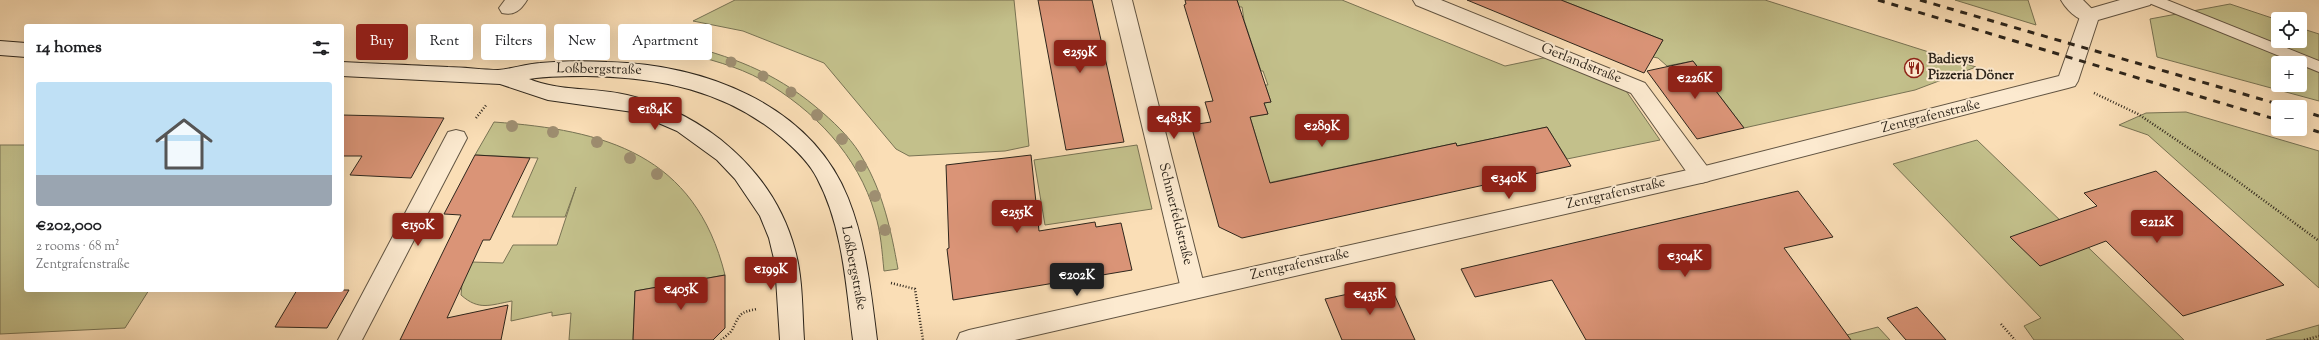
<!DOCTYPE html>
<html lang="en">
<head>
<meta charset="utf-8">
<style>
	:root { --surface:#fff; --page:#f6f6f6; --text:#202124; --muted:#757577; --accent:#8f2418 }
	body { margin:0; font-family:"Sorts Mill Goudy",serif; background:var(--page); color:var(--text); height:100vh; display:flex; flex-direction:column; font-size:15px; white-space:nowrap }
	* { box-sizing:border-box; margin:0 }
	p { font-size:13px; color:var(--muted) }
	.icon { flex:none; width:22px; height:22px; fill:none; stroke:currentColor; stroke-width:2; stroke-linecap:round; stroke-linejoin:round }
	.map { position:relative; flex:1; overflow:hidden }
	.details { position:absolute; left:24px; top:24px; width:320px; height:268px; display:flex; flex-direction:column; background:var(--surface); border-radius:4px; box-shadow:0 4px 16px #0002 }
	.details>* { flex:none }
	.banner { position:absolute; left:356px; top:24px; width:380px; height:36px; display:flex; gap:8px }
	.tools { position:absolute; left:2271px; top:12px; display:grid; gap:8px }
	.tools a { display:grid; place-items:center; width:36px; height:36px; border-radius:4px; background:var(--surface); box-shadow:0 4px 16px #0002; font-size:20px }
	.price { position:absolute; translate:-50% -34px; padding:0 9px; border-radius:4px; background:var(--accent); color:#fff; font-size:13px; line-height:26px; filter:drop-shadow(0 1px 2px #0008) }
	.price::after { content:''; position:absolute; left:50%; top:24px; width:12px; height:9px; margin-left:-6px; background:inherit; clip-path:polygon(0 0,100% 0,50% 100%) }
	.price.selected { background:#222; color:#fff }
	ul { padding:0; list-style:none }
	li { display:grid; align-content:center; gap:8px; height:212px; padding:0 12px }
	li span { display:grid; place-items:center; height:124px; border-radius:4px; color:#555 }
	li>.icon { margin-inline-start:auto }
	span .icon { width:72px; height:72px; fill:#fffc; stroke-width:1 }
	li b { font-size:17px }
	h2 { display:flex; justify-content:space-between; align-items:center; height:48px; padding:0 12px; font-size:17px }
	.pill { padding:0 14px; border-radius:4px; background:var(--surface); box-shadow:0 4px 16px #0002; font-size:14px; line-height:36px }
	.pill.selected { background:var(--accent); color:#fff }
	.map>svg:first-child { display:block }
</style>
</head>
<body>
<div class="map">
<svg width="2319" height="340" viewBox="0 0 2319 340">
	<rect width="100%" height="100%" fill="#fadeb6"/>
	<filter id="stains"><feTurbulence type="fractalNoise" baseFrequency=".005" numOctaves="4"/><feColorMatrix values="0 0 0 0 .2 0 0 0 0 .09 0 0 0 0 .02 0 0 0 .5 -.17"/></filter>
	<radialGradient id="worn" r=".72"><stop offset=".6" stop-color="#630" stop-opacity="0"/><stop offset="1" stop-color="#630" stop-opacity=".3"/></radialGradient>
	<!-- green -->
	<g fill="#c3c08b" stroke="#787354" fill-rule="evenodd">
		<path d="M735,0H1014L1029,146L1005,151L909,156L896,149L824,63L743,31L693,21Z"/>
		<path d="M1237,0H1342L1505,66L1548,57L1622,85L1660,140L1567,159L1547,127L1457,146L1456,143L1249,187L1261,153L1250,117L1268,114L1264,103L1271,102L1265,85H1268L1263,71H1261L1244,20L1242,7H1239Z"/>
		<path d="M1561,0H1765L1976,67L1915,90L1744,128L1693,61L1667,66L1658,58L1653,57L1663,40Z"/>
		<path d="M1955,0H2028L2036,25Z"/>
		<path d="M2230,4L2278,20V41H2300V28L2319,34V101L2157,57L2150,19ZM2278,63H2300V85H2278Z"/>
		<path d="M686,45C740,59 781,76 823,113C838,126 854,142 863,159C883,193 891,230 898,269L884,271C882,252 881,232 875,214C858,155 814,110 762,80C737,66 708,59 681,52Z"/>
		<path d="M2186,112L2319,151V288L2148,135L2119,125L2146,113Z"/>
		<path d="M494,122C605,130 695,154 725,275L635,291L633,340H569L571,313L552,316V312L511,321L512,301C490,305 479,311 461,295L462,284L472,262L503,263L513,245H557L576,187L565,217H512L538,158L475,155Z"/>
		<path d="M1977,140L2184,340H2034L2024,326L2041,318L1893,164Z"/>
		<path d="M0,145H26V290H149L125,328L0,334Z"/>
		<path d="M1137,145L1152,209L1045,225L1034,160Z"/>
		<path d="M2319,325V340H2266Z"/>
		<path d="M1878,327L1890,340H1827Z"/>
	</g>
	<!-- building -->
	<g fill="#da9477" stroke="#2e261c">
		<path d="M1038,0H1092L1124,142L1066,150Z"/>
		<path d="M1185,0H1237L1271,102L1264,103L1268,114L1250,117L1270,183L1456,143L1457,146L1547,127L1571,166L1242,238L1219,227L1191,125L1211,122L1205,102L1213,101L1184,5L1186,4Z"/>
		<path d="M1467,0H1561L1663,40L1644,73Z"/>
		<path d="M1693,61L1744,128L1697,139L1647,71Z"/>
		<path d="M342,115L385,116L444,118L411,178L350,175L362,156H342Z"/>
		<path d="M475,155L530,158L490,240H483L447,318L508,305L501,340H400L461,215L444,214Z"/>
		<path d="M1031,155L1039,231L1095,222L1096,227L1121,223L1132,270L953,300L947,249L949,248L946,165Z"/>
		<path d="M2156,171L2284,285L2183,316L2106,241L2040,266L2010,237L2097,206L2084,193Z"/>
		<path d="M1798,191L1833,237L1784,248L1851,340H1586L1552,280L1475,297L1461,269Z"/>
		<path d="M725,275V328L713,340H633L635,291Z"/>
		<path d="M1390,285L1415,340H1342L1325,299Z"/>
		<path d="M297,290H349L327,328L275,327Z"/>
		<path d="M1917,307L1946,340H1906L1887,318Z"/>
	</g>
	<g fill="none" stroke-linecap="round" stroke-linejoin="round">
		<!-- service casing -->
		<g stroke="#615442" stroke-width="2">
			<path id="service" d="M2147,0H2167L2319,61V72L2149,3Z"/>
		</g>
		<!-- minor casing -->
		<g stroke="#615442" stroke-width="2">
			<g id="minor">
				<path d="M505,0H527C521,10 514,16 502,13L499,8Z"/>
				<path d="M1112,0H1132L1205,289L1201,296L1193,299L1185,296L1181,289Z"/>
				<path d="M1413,0H1441L1645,83L1709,169L1712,175L1709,181L1701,183L1693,181L1631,93L1416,5Z"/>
				<path d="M2061,0H2083L2099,16L2096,21C2082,25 2068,12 2061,0Z"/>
				<path d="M456,130L464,132L467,138L362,340H338L448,132Z"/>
			</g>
		</g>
		<!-- tertiary casing -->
		<g stroke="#615442" stroke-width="2">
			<path id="tertiary" d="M2120,0H2153L2150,5L2098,20L2078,81L2075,86L2068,88L1701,183L1015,340H957L960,333L969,330L1701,167L2059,76L2082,11Z"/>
		</g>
		<!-- secondary casing -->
		<g stroke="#2e261c" stroke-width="2">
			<g id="secondary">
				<path d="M0,41L26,43V57L0,55Z"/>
				<path d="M342,62C377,64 413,65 448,67C465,67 481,70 498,70C512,69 525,64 540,63C562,61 585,61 607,62C702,64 810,103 848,198C866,243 871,292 877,340H853C846,286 843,227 817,178C809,162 795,149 781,137C725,90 658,77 586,76C567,76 547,76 529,79C560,92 595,87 627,95C705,113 774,171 795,250C803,279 802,310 804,340H780L775,263L769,238L760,216L735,179L717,160L677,131L633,112L548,100L500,84L342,76Z"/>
			</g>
		</g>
		<!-- path -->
		<g stroke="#2e261c" stroke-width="2.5" stroke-dasharray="1 2" stroke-linecap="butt">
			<path d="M520,44L527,31"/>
			<path d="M2094,93L2138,114L2236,180L2319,241"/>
			<path d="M476,118L487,104"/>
			<path d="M891,283L915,289L923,340"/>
			<path d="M2001,324L2015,340"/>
			<path d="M721,340C725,337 731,333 733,328C740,314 740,312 757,309"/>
			<path d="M2304,340L2319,336"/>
		</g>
		<!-- service -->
		<use href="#service" fill="#fcead0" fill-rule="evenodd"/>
		<!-- minor -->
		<use href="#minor" fill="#fcead0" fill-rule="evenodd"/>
		<!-- tertiary -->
		<use href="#tertiary" fill="#fcead0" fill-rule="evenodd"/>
		<!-- secondary -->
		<use href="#secondary" fill="#fcead0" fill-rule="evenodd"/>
		<!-- rail -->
		<g stroke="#2e261c" stroke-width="3" stroke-dasharray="7 7" stroke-linecap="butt">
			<path d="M1878,0L2278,120"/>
			<path d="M1920,0L2288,107"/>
			<path d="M2300,110L2319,116"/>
			<path d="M2300,126L2319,132"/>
		</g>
	</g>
	<!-- trees -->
	<g fill="#9e8e71">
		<circle cx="701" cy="53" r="5.5"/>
		<circle cx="731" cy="62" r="5.5"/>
		<circle cx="763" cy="76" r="5.5"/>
		<circle cx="791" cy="92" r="5.5"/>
		<circle cx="817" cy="115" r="6"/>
		<circle cx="512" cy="126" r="6"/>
		<circle cx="553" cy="132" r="6"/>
		<circle cx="842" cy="139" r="6"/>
		<circle cx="597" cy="142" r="6"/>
		<circle cx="630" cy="158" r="6"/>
		<circle cx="861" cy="166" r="6"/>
		<circle cx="657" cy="174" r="6"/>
		<circle cx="875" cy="196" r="6"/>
		<circle cx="885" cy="230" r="6"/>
	</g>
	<!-- icons -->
	<defs>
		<g id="restaurant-ring" transform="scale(1)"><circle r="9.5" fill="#fcead0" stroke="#8f2418" stroke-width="1.5"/><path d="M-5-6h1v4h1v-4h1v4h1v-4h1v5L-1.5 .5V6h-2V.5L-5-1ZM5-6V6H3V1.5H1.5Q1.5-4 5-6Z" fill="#8f2418"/></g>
	</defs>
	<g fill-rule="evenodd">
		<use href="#restaurant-ring" x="1914" y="68"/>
	</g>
	<g text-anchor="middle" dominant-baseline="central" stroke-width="4" stroke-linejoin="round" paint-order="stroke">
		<!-- poi labels -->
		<g font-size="14" font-weight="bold" fill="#2e261c" stroke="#fcead0" text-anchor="start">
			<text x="1928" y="60">Badieys<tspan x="1928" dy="16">Pizzeria Döner</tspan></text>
		</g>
		<!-- street labels -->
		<g font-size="14" fill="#2e261c" stroke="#fcead0">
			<text transform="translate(1581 64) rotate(22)">Gerlandstraße</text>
			<text transform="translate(599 70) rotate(1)">Loßbergstraße</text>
			<text transform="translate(1931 117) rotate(-14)">Zentgrafenstraße</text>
			<text transform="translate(1616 194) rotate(-13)">Zentgrafenstraße</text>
			<text transform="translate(1175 214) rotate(76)">Schmerfeldstraße</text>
			<text transform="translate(1300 265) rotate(-13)">Zentgrafenstraße</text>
			<text transform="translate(853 268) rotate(79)">Loßbergstraße</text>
		</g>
	</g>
	<rect width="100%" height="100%" filter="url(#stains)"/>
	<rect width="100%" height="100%" fill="url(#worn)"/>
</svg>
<div class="tools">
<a><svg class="icon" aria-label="locate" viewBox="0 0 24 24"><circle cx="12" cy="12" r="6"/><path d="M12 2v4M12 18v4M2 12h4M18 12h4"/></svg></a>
<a>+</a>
<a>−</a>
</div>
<b class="price" style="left:1080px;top:74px">€259K</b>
<b class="price" style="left:1695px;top:100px">€226K</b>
<b class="price" style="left:655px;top:131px">€184K</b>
<b class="price" style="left:1174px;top:140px">€483K</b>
<b class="price" style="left:1322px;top:148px">€289K</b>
<b class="price" style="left:1509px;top:200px">€340K</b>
<b class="price" style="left:1017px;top:234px">€255K</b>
<b class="price" style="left:2157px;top:244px">€212K</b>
<b class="price" style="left:418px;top:247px">€150K</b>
<b class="price" style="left:1685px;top:278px">€304K</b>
<b class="price" style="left:771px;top:291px">€199K</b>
<b class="price selected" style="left:1077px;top:297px">€202K</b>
<b class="price" style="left:681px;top:311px">€405K</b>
<b class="price" style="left:1370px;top:316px">€435K</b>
<div class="banner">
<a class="pill selected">Buy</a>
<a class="pill">Rent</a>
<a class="pill">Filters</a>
<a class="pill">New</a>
<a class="pill">Apartment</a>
</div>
<section class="details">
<h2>14 homes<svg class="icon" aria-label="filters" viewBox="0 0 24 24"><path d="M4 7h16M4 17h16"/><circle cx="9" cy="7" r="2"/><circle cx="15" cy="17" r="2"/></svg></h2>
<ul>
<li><span style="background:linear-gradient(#bfe0f5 75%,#9aa5b1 0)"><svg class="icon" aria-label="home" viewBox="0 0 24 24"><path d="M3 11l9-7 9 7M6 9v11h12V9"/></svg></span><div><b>€202,000</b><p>2 rooms · 68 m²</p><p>Zentgrafenstraße</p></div></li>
</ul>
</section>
</div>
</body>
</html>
